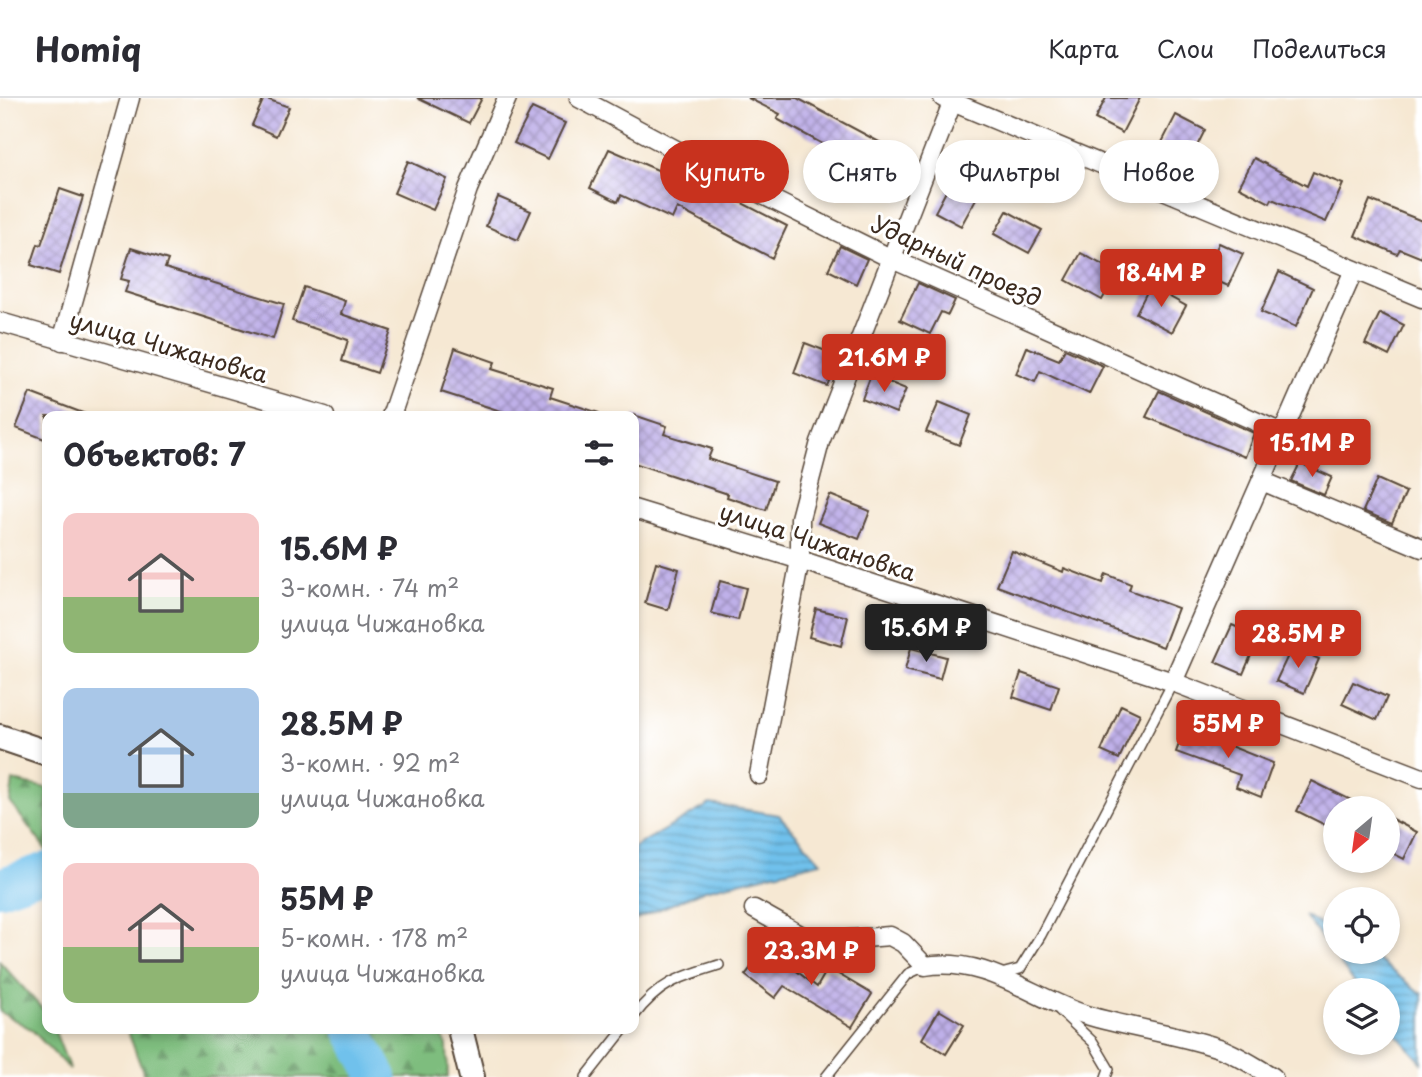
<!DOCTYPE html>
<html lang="ru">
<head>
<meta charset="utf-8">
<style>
	:root { --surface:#fff; --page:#f7f7f7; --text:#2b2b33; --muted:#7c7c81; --line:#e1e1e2; --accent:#c8321e }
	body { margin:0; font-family:"Playpen Sans",sans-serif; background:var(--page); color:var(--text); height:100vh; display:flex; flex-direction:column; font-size:26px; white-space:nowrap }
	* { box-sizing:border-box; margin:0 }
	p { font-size:23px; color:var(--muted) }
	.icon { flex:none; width:38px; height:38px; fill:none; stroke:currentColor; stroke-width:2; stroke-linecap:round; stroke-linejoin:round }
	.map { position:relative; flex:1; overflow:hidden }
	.drawer { position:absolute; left:42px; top:313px; width:597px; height:623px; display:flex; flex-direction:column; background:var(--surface); border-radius:14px; box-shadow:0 4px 10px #0003 }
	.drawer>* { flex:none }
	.guide { position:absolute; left:660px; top:42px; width:656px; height:63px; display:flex; gap:14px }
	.needle { width:46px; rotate:209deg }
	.fabs { position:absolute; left:1323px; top:698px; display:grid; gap:14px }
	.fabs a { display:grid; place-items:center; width:77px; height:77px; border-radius:50%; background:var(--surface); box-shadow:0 4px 10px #0003; font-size:35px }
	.price { position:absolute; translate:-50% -60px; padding:0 16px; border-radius:7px; background:var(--accent); color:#fff; font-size:23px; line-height:46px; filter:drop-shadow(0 2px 4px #0008) }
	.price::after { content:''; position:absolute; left:50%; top:42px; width:21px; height:16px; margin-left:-10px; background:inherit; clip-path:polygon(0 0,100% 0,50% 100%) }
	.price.on { background:#222; color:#fff }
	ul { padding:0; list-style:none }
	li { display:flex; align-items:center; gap:21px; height:175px; padding:0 21px }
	li span { display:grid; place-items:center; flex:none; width:196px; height:140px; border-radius:14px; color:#555 }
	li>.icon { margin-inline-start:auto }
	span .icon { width:84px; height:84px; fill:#fffc; stroke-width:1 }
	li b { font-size:30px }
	h2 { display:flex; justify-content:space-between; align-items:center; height:84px; padding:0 21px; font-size:30px }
	.tag { padding:0 24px; border-radius:32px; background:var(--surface); box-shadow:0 4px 10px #0003; font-size:24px; line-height:63px }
	.tag.on { background:var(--accent); color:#fff }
	header { display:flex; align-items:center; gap:42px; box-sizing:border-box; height:98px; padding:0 35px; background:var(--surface); border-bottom:2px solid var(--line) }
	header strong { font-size:33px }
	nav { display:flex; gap:38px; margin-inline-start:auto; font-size:24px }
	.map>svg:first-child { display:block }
</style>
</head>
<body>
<header>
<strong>Homiq</strong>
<nav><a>Карта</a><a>Слои</a><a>Поделиться</a></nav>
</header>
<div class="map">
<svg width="1422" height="979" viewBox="0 0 1422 979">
	<defs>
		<pattern id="forest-firs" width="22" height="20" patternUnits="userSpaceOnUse" patternTransform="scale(1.75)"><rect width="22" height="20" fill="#7ebd7e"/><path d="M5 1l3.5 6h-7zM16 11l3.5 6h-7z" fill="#689a67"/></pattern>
		<pattern id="water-rules" width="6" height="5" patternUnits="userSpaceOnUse" patternTransform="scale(1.75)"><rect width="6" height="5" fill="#70c1ec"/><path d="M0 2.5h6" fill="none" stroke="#5d9dbf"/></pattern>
		<pattern id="building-cross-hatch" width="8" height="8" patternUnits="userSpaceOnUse" patternTransform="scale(1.75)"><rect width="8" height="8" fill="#bfb0e9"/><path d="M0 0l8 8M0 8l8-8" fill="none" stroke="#9c8fbc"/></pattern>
	</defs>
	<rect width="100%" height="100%" fill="#fff"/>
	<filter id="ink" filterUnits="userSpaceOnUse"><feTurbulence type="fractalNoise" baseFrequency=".0143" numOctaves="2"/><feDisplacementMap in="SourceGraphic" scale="14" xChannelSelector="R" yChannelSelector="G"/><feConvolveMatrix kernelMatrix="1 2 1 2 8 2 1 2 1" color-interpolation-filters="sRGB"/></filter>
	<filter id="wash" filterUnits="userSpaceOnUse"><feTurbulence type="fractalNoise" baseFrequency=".00686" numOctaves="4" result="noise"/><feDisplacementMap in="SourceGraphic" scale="28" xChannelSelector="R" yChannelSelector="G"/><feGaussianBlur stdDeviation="1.57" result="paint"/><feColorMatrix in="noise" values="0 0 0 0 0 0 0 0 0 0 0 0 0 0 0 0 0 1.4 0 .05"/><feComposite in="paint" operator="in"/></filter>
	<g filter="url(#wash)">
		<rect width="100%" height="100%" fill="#f6e8d3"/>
		<!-- forest -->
		<g fill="url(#forest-firs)" stroke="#5c744e" stroke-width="2">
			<path d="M13,683L47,690V753L10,704Z"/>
			<path d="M0,864L47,916V931H54L70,972L31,931L0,914Z"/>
			<path d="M127,931H438L447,947L448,979H145Z"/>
		</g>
		<!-- water -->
		<g fill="url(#water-rules)" stroke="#567685" stroke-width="2">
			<path d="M710,706L779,717L821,764L705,792L634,822V749Z"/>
			<path d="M1304,817L1335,834V854H1367L1422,896V965L1388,927V892H1360Z"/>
		</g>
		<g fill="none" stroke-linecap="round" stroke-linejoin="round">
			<!-- river -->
			<g stroke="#70c1ec" stroke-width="38">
				<path d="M0,789L47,773"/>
				<path d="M352,931L378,979"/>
			</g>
		</g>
		<g id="blocks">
			<!-- building -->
			<g fill="url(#building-cross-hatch)">
				<path d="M264,0L289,9L276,38L252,27Z"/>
				<path d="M417,0H482L469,25Z"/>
				<path d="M748,0H797L911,61L893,94L827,56L830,50L777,21L780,16Z"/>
				<path d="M1106,0H1140L1122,35L1095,21Z"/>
				<path d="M532,10L565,25L548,61L514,45Z"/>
				<path d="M1176,17L1205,32L1186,70L1157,54Z"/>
				<path d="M609,51L713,96L715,91L787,128L772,160L677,110L672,121L621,97L618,104L590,90Z"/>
				<path d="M1254,60L1307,88L1313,74L1343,86L1326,124L1272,101L1270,105L1239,89Z"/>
				<path d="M408,63L447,81L433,112L394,95Z"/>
				<path d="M951,84L977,99L961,128L935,114Z"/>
				<path d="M60,91L83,99L59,176L31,167L38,146L41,147Z"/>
				<path d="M498,99L531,113L518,142L486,128Z"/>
				<path d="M1370,102L1422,123V160L1400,151L1397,156L1355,138Z"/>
				<path d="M1007,113L1042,132L1029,155L994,136Z"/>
				<path d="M1219,145L1243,156L1228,188L1204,177Z"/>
				<path d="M840,148L867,161L856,186L828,172Z"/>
				<path d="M131,150L168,162L165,170L284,206L273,241L125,194L129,183L121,181Z"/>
				<path d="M1081,155L1117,175L1102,202L1066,182Z"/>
				<path d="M1279,174L1313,190L1296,229L1261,214Z"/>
				<path d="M918,185L955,202L948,217L941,214L930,236L900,222Z"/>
				<path d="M1150,188L1186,208L1172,234L1136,215Z"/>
				<path d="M304,189L345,203L341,216L391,233L377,275L342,263L348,242L292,223Z"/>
				<path d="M1380,215L1404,227L1389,258L1365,246Z"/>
				<path d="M805,245L839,258L827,288L794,275Z"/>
				<path d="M1027,249L1059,262L1065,251L1103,268L1089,296L1040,273L1035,284L1016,276Z"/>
				<path d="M455,250L495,264L492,271L553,290L550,299L599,315V318H506L507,315L441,294Z"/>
				<path d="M871,277L906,291L896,315L862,301Z"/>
				<path d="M1159,293L1254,335L1245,359L1146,319Z"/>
				<path d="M30,295L88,317V318H47V342L16,330Z"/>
				<path d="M939,304L971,317L959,347L926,334Z"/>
				<path d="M634,317L667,328L664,336L712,351L708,361L775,383L766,412L727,399L728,396L634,365Z"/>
				<path d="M1300,365L1332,379L1324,397L1291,383Z"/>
				<path d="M1377,381L1406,394L1392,425L1363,413Z"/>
				<path d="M830,397L870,413L859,441L818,425Z"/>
				<path d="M1012,453L1063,474L1064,470L1103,485L1106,476L1131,486L1129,492L1178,510L1163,549L997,488Z"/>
				<path d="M656,464L679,471L668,512L645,505Z"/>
				<path d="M720,483L746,490L738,522L711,515Z"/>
				<path d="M816,511L848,519L841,548L809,539Z"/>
				<path d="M1232,527L1259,539L1243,576L1215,564Z"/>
				<path d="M1292,549L1319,561L1304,595L1276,583Z"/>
				<path d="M911,550L946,559L940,581L905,572Z"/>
				<path d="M1021,575L1059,588L1051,612L1013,599Z"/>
				<path d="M1353,584L1387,599L1377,622L1342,606Z"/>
				<path d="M1121,607L1140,616L1119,661L1101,653Z"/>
				<path d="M1185,630L1273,665L1261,699L1236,689L1240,677L1176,654Z"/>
				<path d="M1312,683L1367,710H1335V732L1297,713Z"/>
				<path d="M1388,719L1417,734L1404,761L1388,753Z"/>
				<path d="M767,850L817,889L828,870L872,896L852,929L784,888L775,900L745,877Z"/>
				<path d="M939,912L964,927L946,956L922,941Z"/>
			</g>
		</g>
	</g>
	<g filter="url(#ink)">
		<use href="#blocks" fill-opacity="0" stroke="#574639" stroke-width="2"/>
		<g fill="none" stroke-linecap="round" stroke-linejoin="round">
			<!-- lane casing -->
			<g stroke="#574639" stroke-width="12">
				<g id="lane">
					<path d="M1001,876L1020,871L1041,837L1173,584"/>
					<path d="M1060,913L1093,944L1109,971L1106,979"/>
					<path d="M634,918C660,884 680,879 719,867"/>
					<path d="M586,979L624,931"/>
					<path d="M826,979L908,876L925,868"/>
				</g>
			</g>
			<!-- street casing -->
			<g stroke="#574639" stroke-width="21">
				<g id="street">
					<path d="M579,0L723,77L892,161L1282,335"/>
					<path d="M943,0L1422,200"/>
					<path d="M0,224L325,318"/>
					<path d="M62,243L130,0"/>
					<path d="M391,318L468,91L507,0"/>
					<path d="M1262,383L1422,450"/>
					<path d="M634,411L800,462L1173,584L1422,680"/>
					<path d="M1173,584L1354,172"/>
					<path d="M759,677L800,462V420L820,344L954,0"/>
					<path d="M754,811L802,838L826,843L890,838L903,845L925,868C986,858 1032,900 1086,917C1129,930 1174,935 1216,949C1236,955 1255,969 1273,979"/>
				</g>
			</g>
			<!-- secondary casing -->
			<g stroke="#574639" stroke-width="28">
				<g id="secondary">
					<path d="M0,639L47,655"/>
					<path d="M460,931L472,979"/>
				</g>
			</g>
			<!-- lane -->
			<use href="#lane" stroke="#fff" stroke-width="9"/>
			<!-- street -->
			<use href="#street" stroke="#fff" stroke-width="18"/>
			<!-- secondary -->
			<use href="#secondary" stroke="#fff" stroke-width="24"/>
		</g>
	</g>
	<g text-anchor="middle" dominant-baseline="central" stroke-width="6" stroke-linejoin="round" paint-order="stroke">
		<!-- street labels -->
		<g font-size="23" fill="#3b2a1e" stroke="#fff">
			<text transform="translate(957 162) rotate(25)">Ударный проезд</text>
			<text transform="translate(169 248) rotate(16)">улица Чижановка</text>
			<text transform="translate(818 443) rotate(18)">улица Чижановка</text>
		</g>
	</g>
</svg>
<div class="fabs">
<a><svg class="needle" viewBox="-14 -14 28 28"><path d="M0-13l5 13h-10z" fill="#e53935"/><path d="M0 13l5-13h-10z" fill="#7c7c81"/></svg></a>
<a><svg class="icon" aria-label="locate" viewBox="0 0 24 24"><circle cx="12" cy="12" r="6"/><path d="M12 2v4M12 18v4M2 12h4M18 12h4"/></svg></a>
<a><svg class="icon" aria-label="layers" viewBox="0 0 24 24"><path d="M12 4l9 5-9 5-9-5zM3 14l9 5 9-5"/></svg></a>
</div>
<b class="price" style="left:1161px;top:211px">18.4M ₽</b>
<b class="price" style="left:884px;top:296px">21.6M ₽</b>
<b class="price" style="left:1312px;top:381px">15.1M ₽</b>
<b class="price on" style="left:926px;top:566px">15.6M ₽</b>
<b class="price" style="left:1298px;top:572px">28.5M ₽</b>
<b class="price" style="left:1228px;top:662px">55M ₽</b>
<b class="price" style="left:811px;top:889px">23.3M ₽</b>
<div class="guide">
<a class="tag on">Купить</a>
<a class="tag">Снять</a>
<a class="tag">Фильтры</a>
<a class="tag">Новое</a>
</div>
<section class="drawer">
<h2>Объектов: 7<svg class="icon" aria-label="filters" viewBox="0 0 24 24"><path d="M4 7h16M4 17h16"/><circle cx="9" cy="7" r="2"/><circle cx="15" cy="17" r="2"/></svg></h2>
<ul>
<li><span style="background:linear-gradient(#f6c9c9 60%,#8fb573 0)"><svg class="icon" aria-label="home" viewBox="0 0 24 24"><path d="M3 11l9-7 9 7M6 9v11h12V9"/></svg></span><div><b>15.6M ₽</b><p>3-комн. · 74 m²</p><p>улица Чижановка</p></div></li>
<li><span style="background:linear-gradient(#a9c7e8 75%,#7fa58c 0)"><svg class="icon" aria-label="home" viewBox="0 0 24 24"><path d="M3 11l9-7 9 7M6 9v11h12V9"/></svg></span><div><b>28.5M ₽</b><p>3-комн. · 92 m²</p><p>улица Чижановка</p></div></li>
<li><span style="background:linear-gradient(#f6c9c9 60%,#8fb573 0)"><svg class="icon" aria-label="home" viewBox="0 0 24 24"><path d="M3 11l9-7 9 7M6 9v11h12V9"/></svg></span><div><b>55M ₽</b><p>5-комн. · 178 m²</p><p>улица Чижановка</p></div></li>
</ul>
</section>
</div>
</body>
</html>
